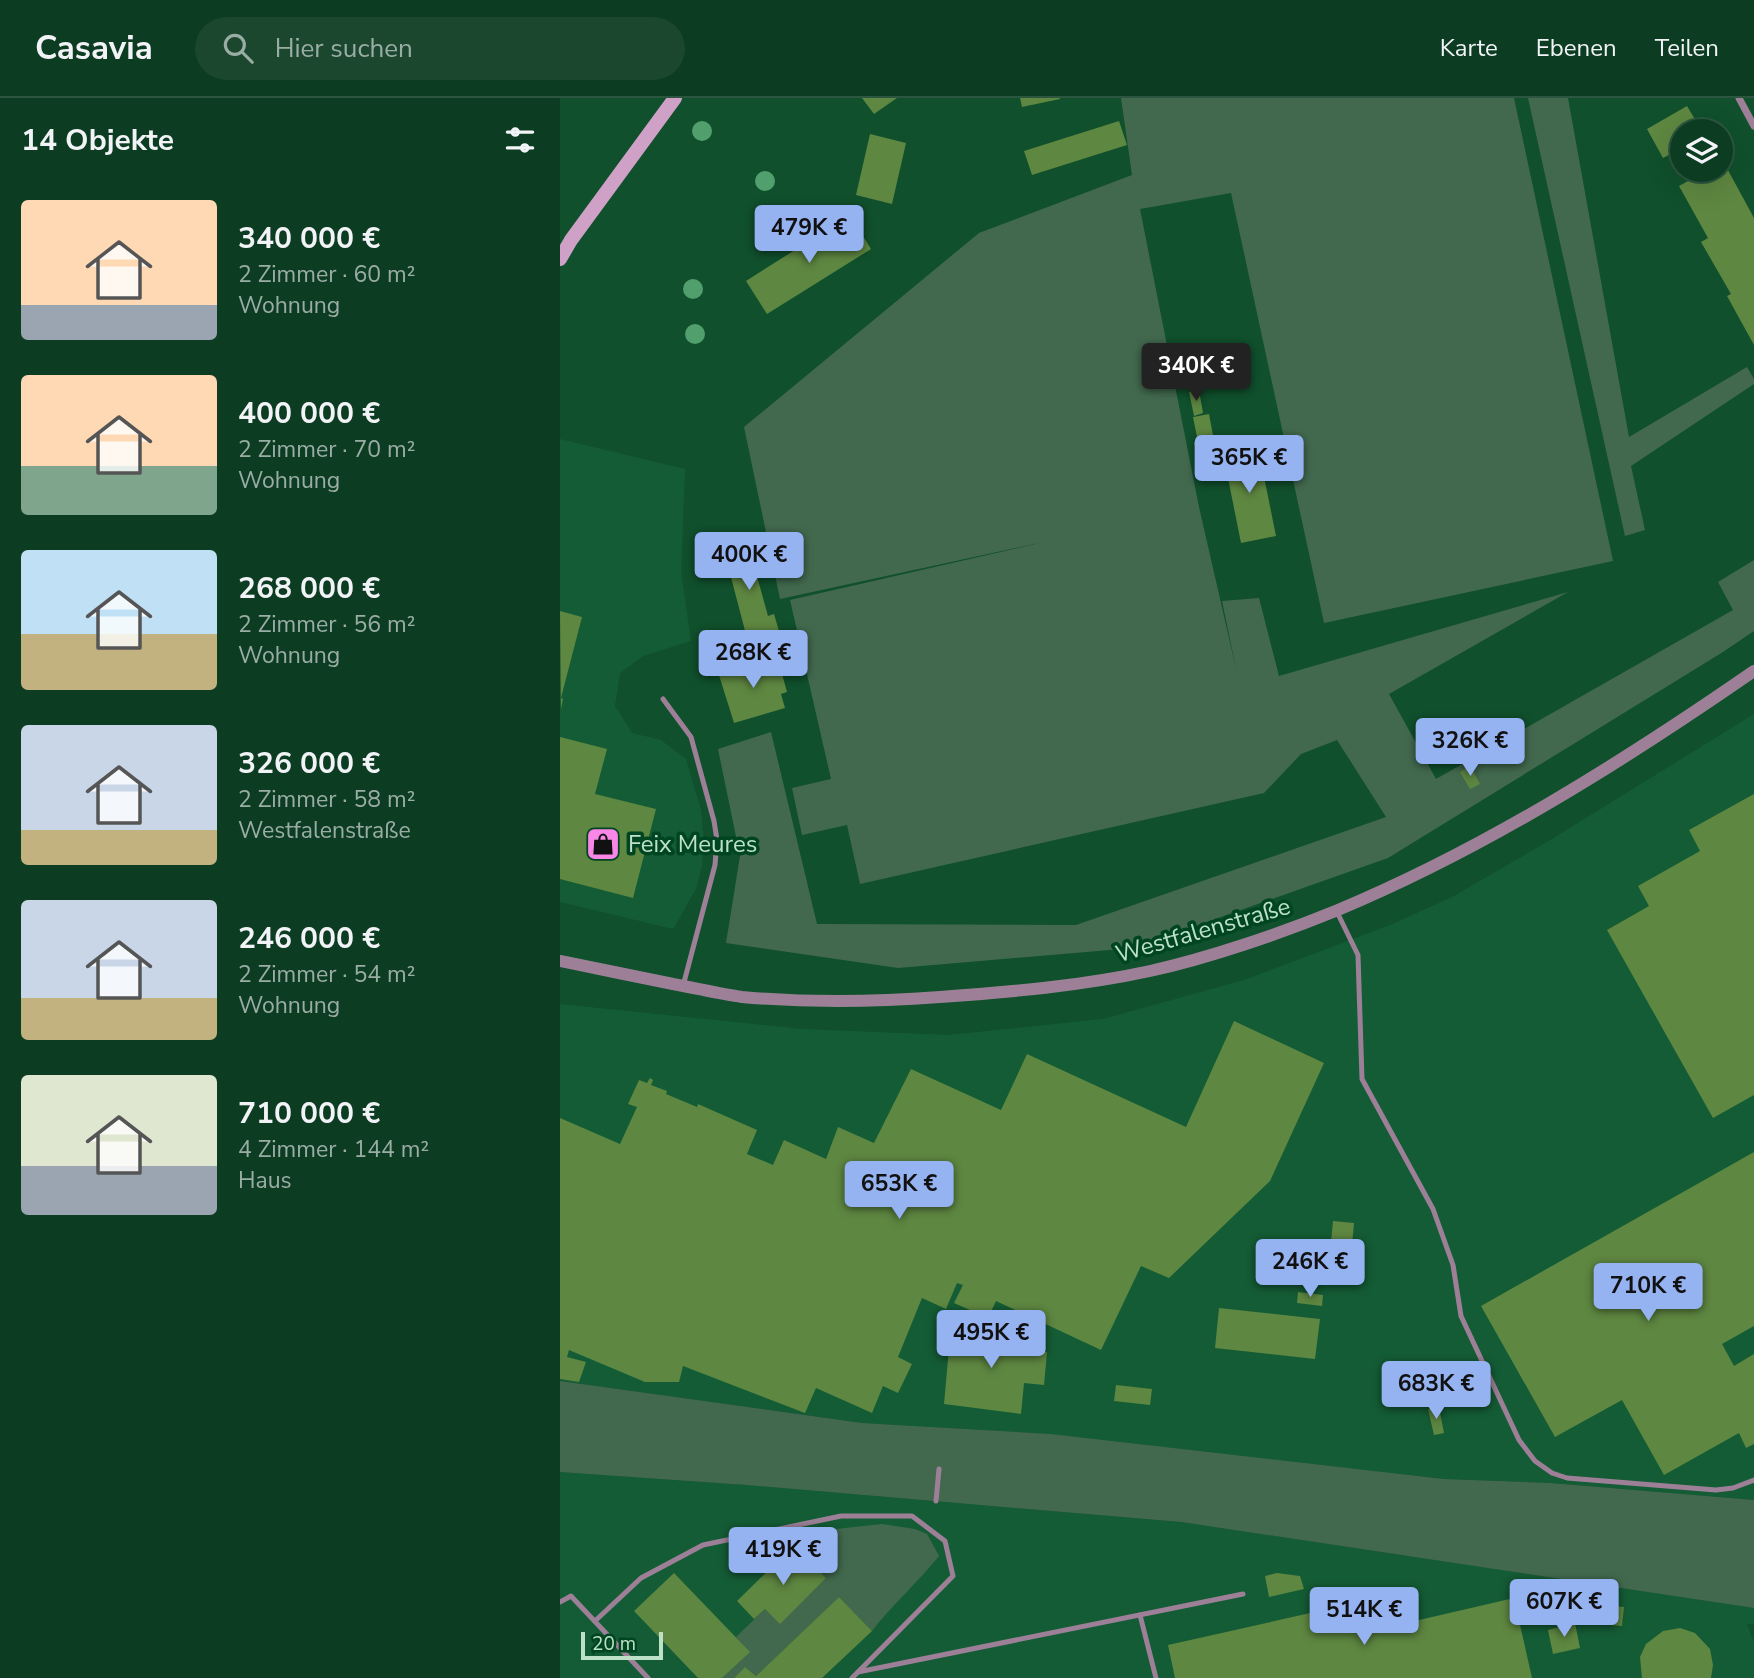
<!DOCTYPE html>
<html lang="de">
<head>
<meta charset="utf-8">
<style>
	:root { --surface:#0c3c21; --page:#1a472e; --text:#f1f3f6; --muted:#9aada5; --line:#2c563f; --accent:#95b2f1 }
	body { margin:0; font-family:"Nunito Sans",sans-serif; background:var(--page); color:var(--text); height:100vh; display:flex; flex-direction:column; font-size:26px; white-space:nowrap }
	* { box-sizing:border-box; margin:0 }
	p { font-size:23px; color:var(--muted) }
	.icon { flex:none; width:38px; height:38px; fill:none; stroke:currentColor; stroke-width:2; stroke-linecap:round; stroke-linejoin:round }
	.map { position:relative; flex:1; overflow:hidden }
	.side { display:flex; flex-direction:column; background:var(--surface); width:560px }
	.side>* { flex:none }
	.controls { position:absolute; left:1110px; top:21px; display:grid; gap:14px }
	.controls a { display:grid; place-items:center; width:63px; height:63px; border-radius:50%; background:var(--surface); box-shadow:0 7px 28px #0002,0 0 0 2px var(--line); font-size:35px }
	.scale { position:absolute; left:21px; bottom:18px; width:82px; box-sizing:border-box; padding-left:7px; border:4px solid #bce1c6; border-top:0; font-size:19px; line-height:24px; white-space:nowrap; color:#bce1c6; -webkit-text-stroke:5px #004522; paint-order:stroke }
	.price { position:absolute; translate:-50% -60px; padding:0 16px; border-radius:7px; background:var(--accent); color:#111; font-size:23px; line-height:46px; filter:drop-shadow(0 2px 4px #0008) }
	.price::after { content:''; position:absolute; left:50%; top:42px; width:21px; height:16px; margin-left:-10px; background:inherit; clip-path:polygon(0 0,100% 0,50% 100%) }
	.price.active { background:#222; color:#fff }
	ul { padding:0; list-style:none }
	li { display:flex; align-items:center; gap:21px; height:175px; padding:0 21px }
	li span { display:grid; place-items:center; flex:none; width:196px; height:140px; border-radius:7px; color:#555 }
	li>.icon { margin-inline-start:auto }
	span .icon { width:84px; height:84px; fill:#fffc; stroke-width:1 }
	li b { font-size:30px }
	h2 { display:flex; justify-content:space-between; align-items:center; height:84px; padding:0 21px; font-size:30px }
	header { display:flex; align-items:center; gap:42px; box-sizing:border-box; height:98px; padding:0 35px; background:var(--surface); border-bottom:2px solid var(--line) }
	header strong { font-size:33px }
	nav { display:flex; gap:38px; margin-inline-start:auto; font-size:24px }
	.search { width:490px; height:63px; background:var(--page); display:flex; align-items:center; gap:18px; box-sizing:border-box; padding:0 24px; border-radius:38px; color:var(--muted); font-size:26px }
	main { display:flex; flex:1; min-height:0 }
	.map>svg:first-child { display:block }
</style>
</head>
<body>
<header>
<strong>Casavia</strong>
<div class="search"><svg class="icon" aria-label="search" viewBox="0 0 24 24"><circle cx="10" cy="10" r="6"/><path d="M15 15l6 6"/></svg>Hier suchen</div>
<nav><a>Karte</a><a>Ebenen</a><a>Teilen</a></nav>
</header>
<main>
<section class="side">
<h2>14 Objekte<svg class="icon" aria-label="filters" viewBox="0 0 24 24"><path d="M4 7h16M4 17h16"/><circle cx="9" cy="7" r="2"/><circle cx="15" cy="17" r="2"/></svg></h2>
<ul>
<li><span style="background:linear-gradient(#ffd9b3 75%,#9aa5b1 0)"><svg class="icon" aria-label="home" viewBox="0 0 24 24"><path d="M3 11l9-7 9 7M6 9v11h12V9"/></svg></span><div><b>340 000 €</b><p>2 Zimmer · 60 m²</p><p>Wohnung</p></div></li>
<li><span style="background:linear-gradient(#ffd9b3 65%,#7fa58c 0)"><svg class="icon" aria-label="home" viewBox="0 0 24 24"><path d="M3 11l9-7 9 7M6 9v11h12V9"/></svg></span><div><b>400 000 €</b><p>2 Zimmer · 70 m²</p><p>Wohnung</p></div></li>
<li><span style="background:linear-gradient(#bfe0f5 60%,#c2b280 0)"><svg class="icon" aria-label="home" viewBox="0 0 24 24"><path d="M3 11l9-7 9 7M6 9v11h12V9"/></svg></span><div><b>268 000 €</b><p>2 Zimmer · 56 m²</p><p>Wohnung</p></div></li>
<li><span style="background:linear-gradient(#c9d6e8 75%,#c2b280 0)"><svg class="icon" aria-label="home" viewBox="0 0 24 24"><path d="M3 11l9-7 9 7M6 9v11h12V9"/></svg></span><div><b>326 000 €</b><p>2 Zimmer · 58 m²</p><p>Westfalenstraße</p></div></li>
<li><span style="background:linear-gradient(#c9d6e8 70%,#c2b280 0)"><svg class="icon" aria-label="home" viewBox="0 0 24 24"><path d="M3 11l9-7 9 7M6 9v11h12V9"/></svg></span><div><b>246 000 €</b><p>2 Zimmer · 54 m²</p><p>Wohnung</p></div></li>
<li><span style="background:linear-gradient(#dfe7d0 65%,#9aa5b1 0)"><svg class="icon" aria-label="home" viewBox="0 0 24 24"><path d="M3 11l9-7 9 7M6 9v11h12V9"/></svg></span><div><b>710 000 €</b><p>4 Zimmer · 144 m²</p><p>Haus</p></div></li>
</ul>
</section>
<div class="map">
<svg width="1194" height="1580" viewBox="0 0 1194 1580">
	<rect width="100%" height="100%" fill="#10502c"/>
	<!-- built -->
	<g fill="#145c35">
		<path d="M0,341L125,371L121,473L131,543L83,558L60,575L55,608L72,635L101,642L126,661L141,712L144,742L142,768L136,791L113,831L0,804Z"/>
		<path d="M1194,616V1402L991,1385L884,1381L491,1336L302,1325L0,1283V906L242,931L389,937L543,921L684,882L830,827L892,799L987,744Z"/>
		<path d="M0,1374L186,1387L621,1424L1174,1507L1194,1510V1526H1187L1194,1544V1580H0Z"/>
	</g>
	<!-- green -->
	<g fill="#42694e">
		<path d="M561,0H954L1053,463L764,525L671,95L580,111L639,409L677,575L662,503L699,500L719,578L1008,494L829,596L876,681L1173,512L1158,484L1194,462V533L1163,554L828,760L573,850L338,870L166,845L180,758L158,651L211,634L257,826L516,827L826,719L777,642L741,656L704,695L300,786L287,727L242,737L232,690L271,681L230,502L484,444L220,501L184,329L419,135L572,77Z"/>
		<path d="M968,0H1008L1069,339L1187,269L1194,281V286L1071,368L1085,432L1065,438Z"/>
		<path d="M0,1283L302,1325L491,1336L884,1381L991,1385L1194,1402V1510L621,1424L186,1387L0,1374Z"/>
		<path d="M322,1426L355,1431L367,1436L379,1458C358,1484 333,1506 312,1533L279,1499L196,1578L185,1569L174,1580H162L189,1554L176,1539L205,1511L220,1525L266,1480L234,1447L257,1433Z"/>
	</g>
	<!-- building -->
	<g fill="#5e8741">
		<path d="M302,0H337L314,16Z"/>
		<path d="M460,0H500V1L462,9Z"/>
		<path d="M1127,8L1142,33H1122V50L1103,60L1087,31Z"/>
		<path d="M559,23L567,47L472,77L464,53Z"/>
		<path d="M310,36L346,45L332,106L296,97Z"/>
		<path d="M1163,63L1194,120V247L1167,198L1171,196L1141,144L1148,140L1119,88L1148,72H1160V65Z"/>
		<path d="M290,117L311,151L207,216L186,183Z"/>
		<path d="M639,292L643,315L634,318L629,294Z"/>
		<path d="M649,316L656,353L637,358L634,345L638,344L633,319Z"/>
		<path d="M698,349L716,438L681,445L663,355Z"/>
		<path d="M185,435L208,518L214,516L221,540L189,548L161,441Z"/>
		<path d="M0,513L22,519L1,600L3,601L1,611Z"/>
		<path d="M210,559L216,578L222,576L227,594L221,596L225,610L174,625L158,574Z"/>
		<path d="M0,639L47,651L35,696L96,711L73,800L0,781Z"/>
		<path d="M910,668L920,686L910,691L900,674Z"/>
		<path d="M1194,696V997L1153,1020L1047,832L1089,808L1078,788L1140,753L1129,732Z"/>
		<path d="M674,923L764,965L710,1083L609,1180L581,1168L541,1252L436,1203L428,1220L394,1205L403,1187L397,1185L386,1211L362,1200L338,1259L352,1266L338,1295L323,1288L312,1315L256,1290L245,1315L123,1268L119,1284H85L9,1252L7,1259L26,1264L19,1284L0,1281V1020L60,1046L77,1009L68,1006L79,982L87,985L90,980L93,982L91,987L107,993L106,996L137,1009L138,1006L197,1032L187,1056L213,1067L224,1042L266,1061L278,1029L314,1045L351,971L441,1012L467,956L626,1029Z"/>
		<path d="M1194,1054V1228L1162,1246L1174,1268L1194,1256V1346L1186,1350L1179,1335L1104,1377L1062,1302L995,1339L921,1208Z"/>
		<path d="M773,1123L794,1125L790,1168L769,1167Z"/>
		<path d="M738,1194L763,1197L762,1208L737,1205Z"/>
		<path d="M659,1210L760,1221L755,1261L655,1250Z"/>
		<path d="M391,1228L468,1237L467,1252L487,1254L484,1287L464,1285L461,1316L384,1306Z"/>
		<path d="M556,1287L592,1291L590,1307L554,1303Z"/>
		<path d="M879,1309L884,1335L874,1337L868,1311Z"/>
		<path d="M234,1447L266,1480L220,1526L205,1511L194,1521L177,1503Z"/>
		<path d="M114,1475L190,1554L162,1580H138L74,1513Z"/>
		<path d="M717,1475L740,1478L744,1491L709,1499L705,1478Z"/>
		<path d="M279,1499L312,1533L262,1580H174L185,1569L196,1578Z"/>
		<path d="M822,1499L829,1529L954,1500L972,1580H615L608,1547Z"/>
		<path d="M1040,1507L1064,1509L1062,1528L1039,1526Z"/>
		<path d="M1015,1525L1020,1550L993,1556L988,1532Z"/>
		<path d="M1120,1530L1135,1535L1150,1551L1153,1567L1151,1580H1082L1080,1559L1086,1546L1103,1533Z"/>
	</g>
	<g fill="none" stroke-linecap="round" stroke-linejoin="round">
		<!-- service -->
		<g stroke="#9d8097" stroke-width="5">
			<path d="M103,601L131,639L154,723L157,742L155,767L123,888"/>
			<path d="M776,812L798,857L802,981L873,1111L893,1167L901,1218L959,1342L975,1363L992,1375L1007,1380L1156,1392L1173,1390L1194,1382"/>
			<path d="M376,1403L379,1371"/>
			<path d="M0,1504L11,1498L88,1580"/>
			<path d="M580,1517L596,1580"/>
			<path d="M35,1523L81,1480L143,1447L281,1418H352L385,1443L393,1478L298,1574"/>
			<path d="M292,1580L298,1574L683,1496"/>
		</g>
		<!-- minor -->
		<path stroke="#9d8097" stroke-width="7" d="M1179,0L1194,28"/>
		<!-- tertiary -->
		<path stroke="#9d8097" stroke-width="12" d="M0,863C38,871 75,878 113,886C136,890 159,896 182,899C249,905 314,904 380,899C450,894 521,888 590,873C649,860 722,835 778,812C924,751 1064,663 1194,573"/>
		<!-- secondary -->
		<path stroke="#d0a1c6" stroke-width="14" d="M0,161L11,142L115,0"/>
	</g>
	<!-- trees -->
	<g fill="#509f6d">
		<circle cx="142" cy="33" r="10"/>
		<circle cx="205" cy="83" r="10"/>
		<circle cx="133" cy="191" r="10"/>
		<circle cx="135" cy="236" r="10"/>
	</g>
	<!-- icons -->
	<defs>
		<g id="shop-square" transform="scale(1.75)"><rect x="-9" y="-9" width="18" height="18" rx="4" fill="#fa87e7" stroke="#004522"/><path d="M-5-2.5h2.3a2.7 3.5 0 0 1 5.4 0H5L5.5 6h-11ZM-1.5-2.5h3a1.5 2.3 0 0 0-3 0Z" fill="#111"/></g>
	</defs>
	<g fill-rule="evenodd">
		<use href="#shop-square" x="43" y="746"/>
	</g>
	<g text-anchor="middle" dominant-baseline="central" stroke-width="7" stroke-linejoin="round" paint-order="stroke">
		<!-- poi labels -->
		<g font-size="24" fill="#bce1c6" stroke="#004522" text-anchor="start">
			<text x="68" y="746">Feix Meures</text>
		</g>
		<!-- street labels -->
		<g font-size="24" fill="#bce1c6" stroke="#004522">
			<text transform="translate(643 832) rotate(-16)">Westfalenstraße</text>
		</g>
	</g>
</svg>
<div class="controls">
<a><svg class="icon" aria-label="layers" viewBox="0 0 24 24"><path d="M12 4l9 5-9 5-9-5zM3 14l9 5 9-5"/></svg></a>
</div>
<div class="scale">20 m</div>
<b class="price" style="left:249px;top:167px">479K €</b>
<b class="price active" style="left:636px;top:305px">340K €</b>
<b class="price" style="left:689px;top:397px">365K €</b>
<b class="price" style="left:189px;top:494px">400K €</b>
<b class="price" style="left:193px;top:592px">268K €</b>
<b class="price" style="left:910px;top:680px">326K €</b>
<b class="price" style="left:339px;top:1123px">653K €</b>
<b class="price" style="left:750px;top:1201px">246K €</b>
<b class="price" style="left:1088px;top:1225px">710K €</b>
<b class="price" style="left:431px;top:1272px">495K €</b>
<b class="price" style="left:876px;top:1323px">683K €</b>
<b class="price" style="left:223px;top:1489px">419K €</b>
<b class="price" style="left:1004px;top:1541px">607K €</b>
<b class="price" style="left:804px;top:1549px">514K €</b>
</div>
</main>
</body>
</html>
